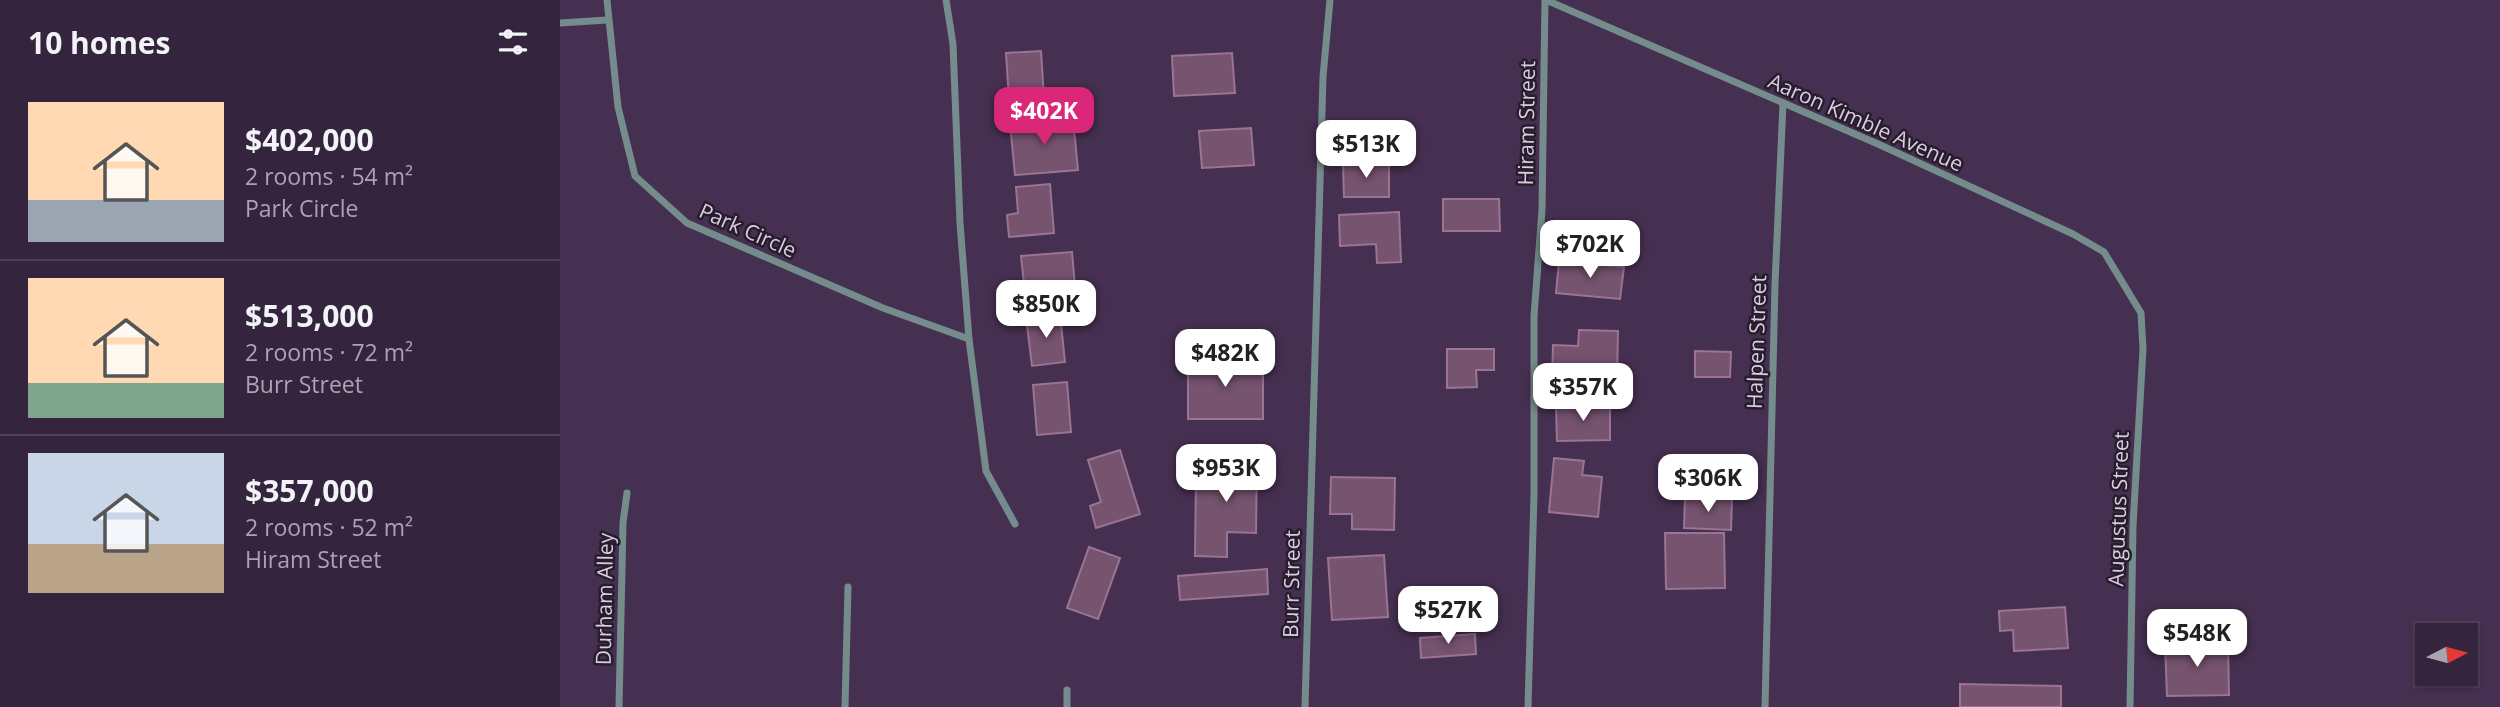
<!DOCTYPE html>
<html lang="en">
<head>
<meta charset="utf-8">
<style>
	:root { --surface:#34243d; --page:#3c2c44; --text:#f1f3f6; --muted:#a9a4b0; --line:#4e4157; --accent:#db2777 }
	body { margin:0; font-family:"Open Sans",sans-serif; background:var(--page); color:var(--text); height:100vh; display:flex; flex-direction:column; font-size:26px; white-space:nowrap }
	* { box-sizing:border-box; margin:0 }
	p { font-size:23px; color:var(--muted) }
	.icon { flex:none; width:38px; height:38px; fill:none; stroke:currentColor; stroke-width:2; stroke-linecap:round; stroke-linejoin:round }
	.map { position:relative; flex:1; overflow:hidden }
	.drawer { display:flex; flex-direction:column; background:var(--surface); width:560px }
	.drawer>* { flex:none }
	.needle { width:46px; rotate:84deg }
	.controls { position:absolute; left:1855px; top:623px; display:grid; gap:14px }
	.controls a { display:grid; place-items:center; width:63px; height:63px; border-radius:0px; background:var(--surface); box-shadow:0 2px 5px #0004,0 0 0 2px var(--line); font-size:35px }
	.price { position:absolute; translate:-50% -60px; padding:0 16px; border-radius:14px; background:#fff; color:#222; font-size:23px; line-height:46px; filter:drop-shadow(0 2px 4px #0008) }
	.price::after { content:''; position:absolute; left:50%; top:42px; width:21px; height:16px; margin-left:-10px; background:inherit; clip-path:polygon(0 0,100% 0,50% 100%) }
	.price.active { background:var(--accent); color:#fff }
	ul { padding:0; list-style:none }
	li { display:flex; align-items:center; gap:21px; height:175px; padding:0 28px }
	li+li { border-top:2px solid var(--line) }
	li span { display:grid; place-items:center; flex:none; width:196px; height:140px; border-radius:0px; color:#555 }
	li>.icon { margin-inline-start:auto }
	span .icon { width:84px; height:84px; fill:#fffc; stroke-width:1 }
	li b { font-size:30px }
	h2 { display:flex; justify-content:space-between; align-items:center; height:84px; padding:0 28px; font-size:30px }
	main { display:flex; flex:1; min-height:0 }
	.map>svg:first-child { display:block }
</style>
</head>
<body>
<main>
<section class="drawer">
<h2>10 homes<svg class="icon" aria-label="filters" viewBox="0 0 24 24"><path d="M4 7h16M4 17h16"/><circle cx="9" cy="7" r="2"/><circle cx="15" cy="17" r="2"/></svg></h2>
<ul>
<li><span style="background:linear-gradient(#ffd9b3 70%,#9aa5b1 0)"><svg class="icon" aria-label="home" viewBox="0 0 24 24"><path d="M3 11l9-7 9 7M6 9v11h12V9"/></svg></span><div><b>$402,000</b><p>2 rooms · 54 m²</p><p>Park Circle</p></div></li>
<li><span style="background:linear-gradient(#ffd9b3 75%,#7fa58c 0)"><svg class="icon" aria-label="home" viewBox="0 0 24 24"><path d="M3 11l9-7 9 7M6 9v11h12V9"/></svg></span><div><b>$513,000</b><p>2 rooms · 72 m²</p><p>Burr Street</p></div></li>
<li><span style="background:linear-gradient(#c9d6e8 65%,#b9a48a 0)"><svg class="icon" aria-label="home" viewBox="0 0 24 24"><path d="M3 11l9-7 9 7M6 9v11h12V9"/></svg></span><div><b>$357,000</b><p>2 rooms · 52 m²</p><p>Hiram Street</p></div></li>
</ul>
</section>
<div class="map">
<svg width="1940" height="707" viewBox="0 0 1940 707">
	<rect width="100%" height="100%" fill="#463051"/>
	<!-- building -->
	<g fill="#76536f" stroke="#9a7492" stroke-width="2">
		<path d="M481,51L485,113L450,115L446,53Z"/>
		<path d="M672,53L675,93L614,96L612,56Z"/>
		<path d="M513,118L518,170L455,175L450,124Z"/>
		<path d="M691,128L694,165L642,168L639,131Z"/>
		<path d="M783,164H829V197H784Z"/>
		<path d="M490,184L494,233L449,237L447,215L458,213L456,187Z"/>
		<path d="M883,199H939L940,231H883Z"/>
		<path d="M839,212L841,262L817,263L816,244L780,246L779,215Z"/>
		<path d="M512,252L516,298L466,303L461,256Z"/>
		<path d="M999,261L1064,267L1060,299L996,293Z"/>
		<path d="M500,314L505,362L472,366L466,317Z"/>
		<path d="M1019,330L1058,331L1057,382L992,380L993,345L1018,346Z"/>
		<path d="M887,349H934V370H916L917,387L887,388Z"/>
		<path d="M1135,351L1171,352L1170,377H1135Z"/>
		<path d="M628,359L703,360V419H628Z"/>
		<path d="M507,382L511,432L477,435L473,385Z"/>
		<path d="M1050,406V440L997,441L996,407Z"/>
		<path d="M560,450L580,514L536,528L530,506L541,502L528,460Z"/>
		<path d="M668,451L697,452L696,533L667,532V557L635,556L636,474L668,475Z"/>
		<path d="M994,458L1024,461L1022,475L1042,477L1038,517L989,512Z"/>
		<path d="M771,477L835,478L834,530L792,529V514H770Z"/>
		<path d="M1125,497L1172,499L1171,530L1124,528Z"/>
		<path d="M1105,533H1164L1165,588L1106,589Z"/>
		<path d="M529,547L560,558L538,619L507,608Z"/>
		<path d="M824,555L828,617L772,620L768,558Z"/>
		<path d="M707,569L708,594L620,600L618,576Z"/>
		<path d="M1505,607L1508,648L1454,651L1453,630L1440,631L1439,611Z"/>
		<path d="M915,634L916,654L861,658L860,638Z"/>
		<path d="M1668,643L1669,695L1607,696L1605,644Z"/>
		<path d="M1400,684L1501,686V707H1400Z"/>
	</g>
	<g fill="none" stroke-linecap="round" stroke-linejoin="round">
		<!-- street -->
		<g stroke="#748d8c" stroke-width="7">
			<path d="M47,0L58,107L75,176L127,223L323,308L409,339"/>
			<path d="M386,0L393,44L400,223L409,339L426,471L455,524"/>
			<path d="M986,0L1318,144L1513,234L1544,252L1581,313L1583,349L1573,526L1570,707"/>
			<path d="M0,23L47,20"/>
			<path d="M59,707L63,523L67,493"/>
			<path d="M285,707L288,587"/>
			<path d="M507,707V690"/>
			<path d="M745,707L763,77L770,0"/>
			<path d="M968,707L974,495V316L982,210L985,0"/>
			<path d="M1205,707L1215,284L1223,103"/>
		</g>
	</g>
	<g text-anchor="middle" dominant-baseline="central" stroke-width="5" stroke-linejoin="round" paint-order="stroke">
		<!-- street labels -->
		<g font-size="21" fill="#dacde1" stroke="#271d2c">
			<text transform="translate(1306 122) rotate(24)">Aaron Kimble Avenue</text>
			<text transform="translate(966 123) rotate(-89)">Hiram Street</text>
			<text transform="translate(188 230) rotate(24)">Park Circle</text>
			<text transform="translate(1196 342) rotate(-88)">Halpen Street</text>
			<text transform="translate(1558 509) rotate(-88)">Augustus Street</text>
			<text transform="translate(731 584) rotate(-89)">Burr Street</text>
			<text transform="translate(44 599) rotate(-89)">Durham Alley</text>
		</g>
	</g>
</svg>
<div class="controls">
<a><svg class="needle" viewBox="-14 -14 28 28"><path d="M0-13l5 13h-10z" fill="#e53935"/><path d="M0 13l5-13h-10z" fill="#a9a4b0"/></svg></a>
</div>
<b class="price active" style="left:484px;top:147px">$402K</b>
<b class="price" style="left:806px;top:180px">$513K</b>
<b class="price" style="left:1030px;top:280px">$702K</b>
<b class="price" style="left:486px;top:340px">$850K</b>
<b class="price" style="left:665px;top:389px">$482K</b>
<b class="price" style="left:1023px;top:423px">$357K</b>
<b class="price" style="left:666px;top:504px">$953K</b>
<b class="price" style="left:1148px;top:514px">$306K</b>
<b class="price" style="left:888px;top:646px">$527K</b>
<b class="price" style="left:1637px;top:669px">$548K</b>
</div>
</main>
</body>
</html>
